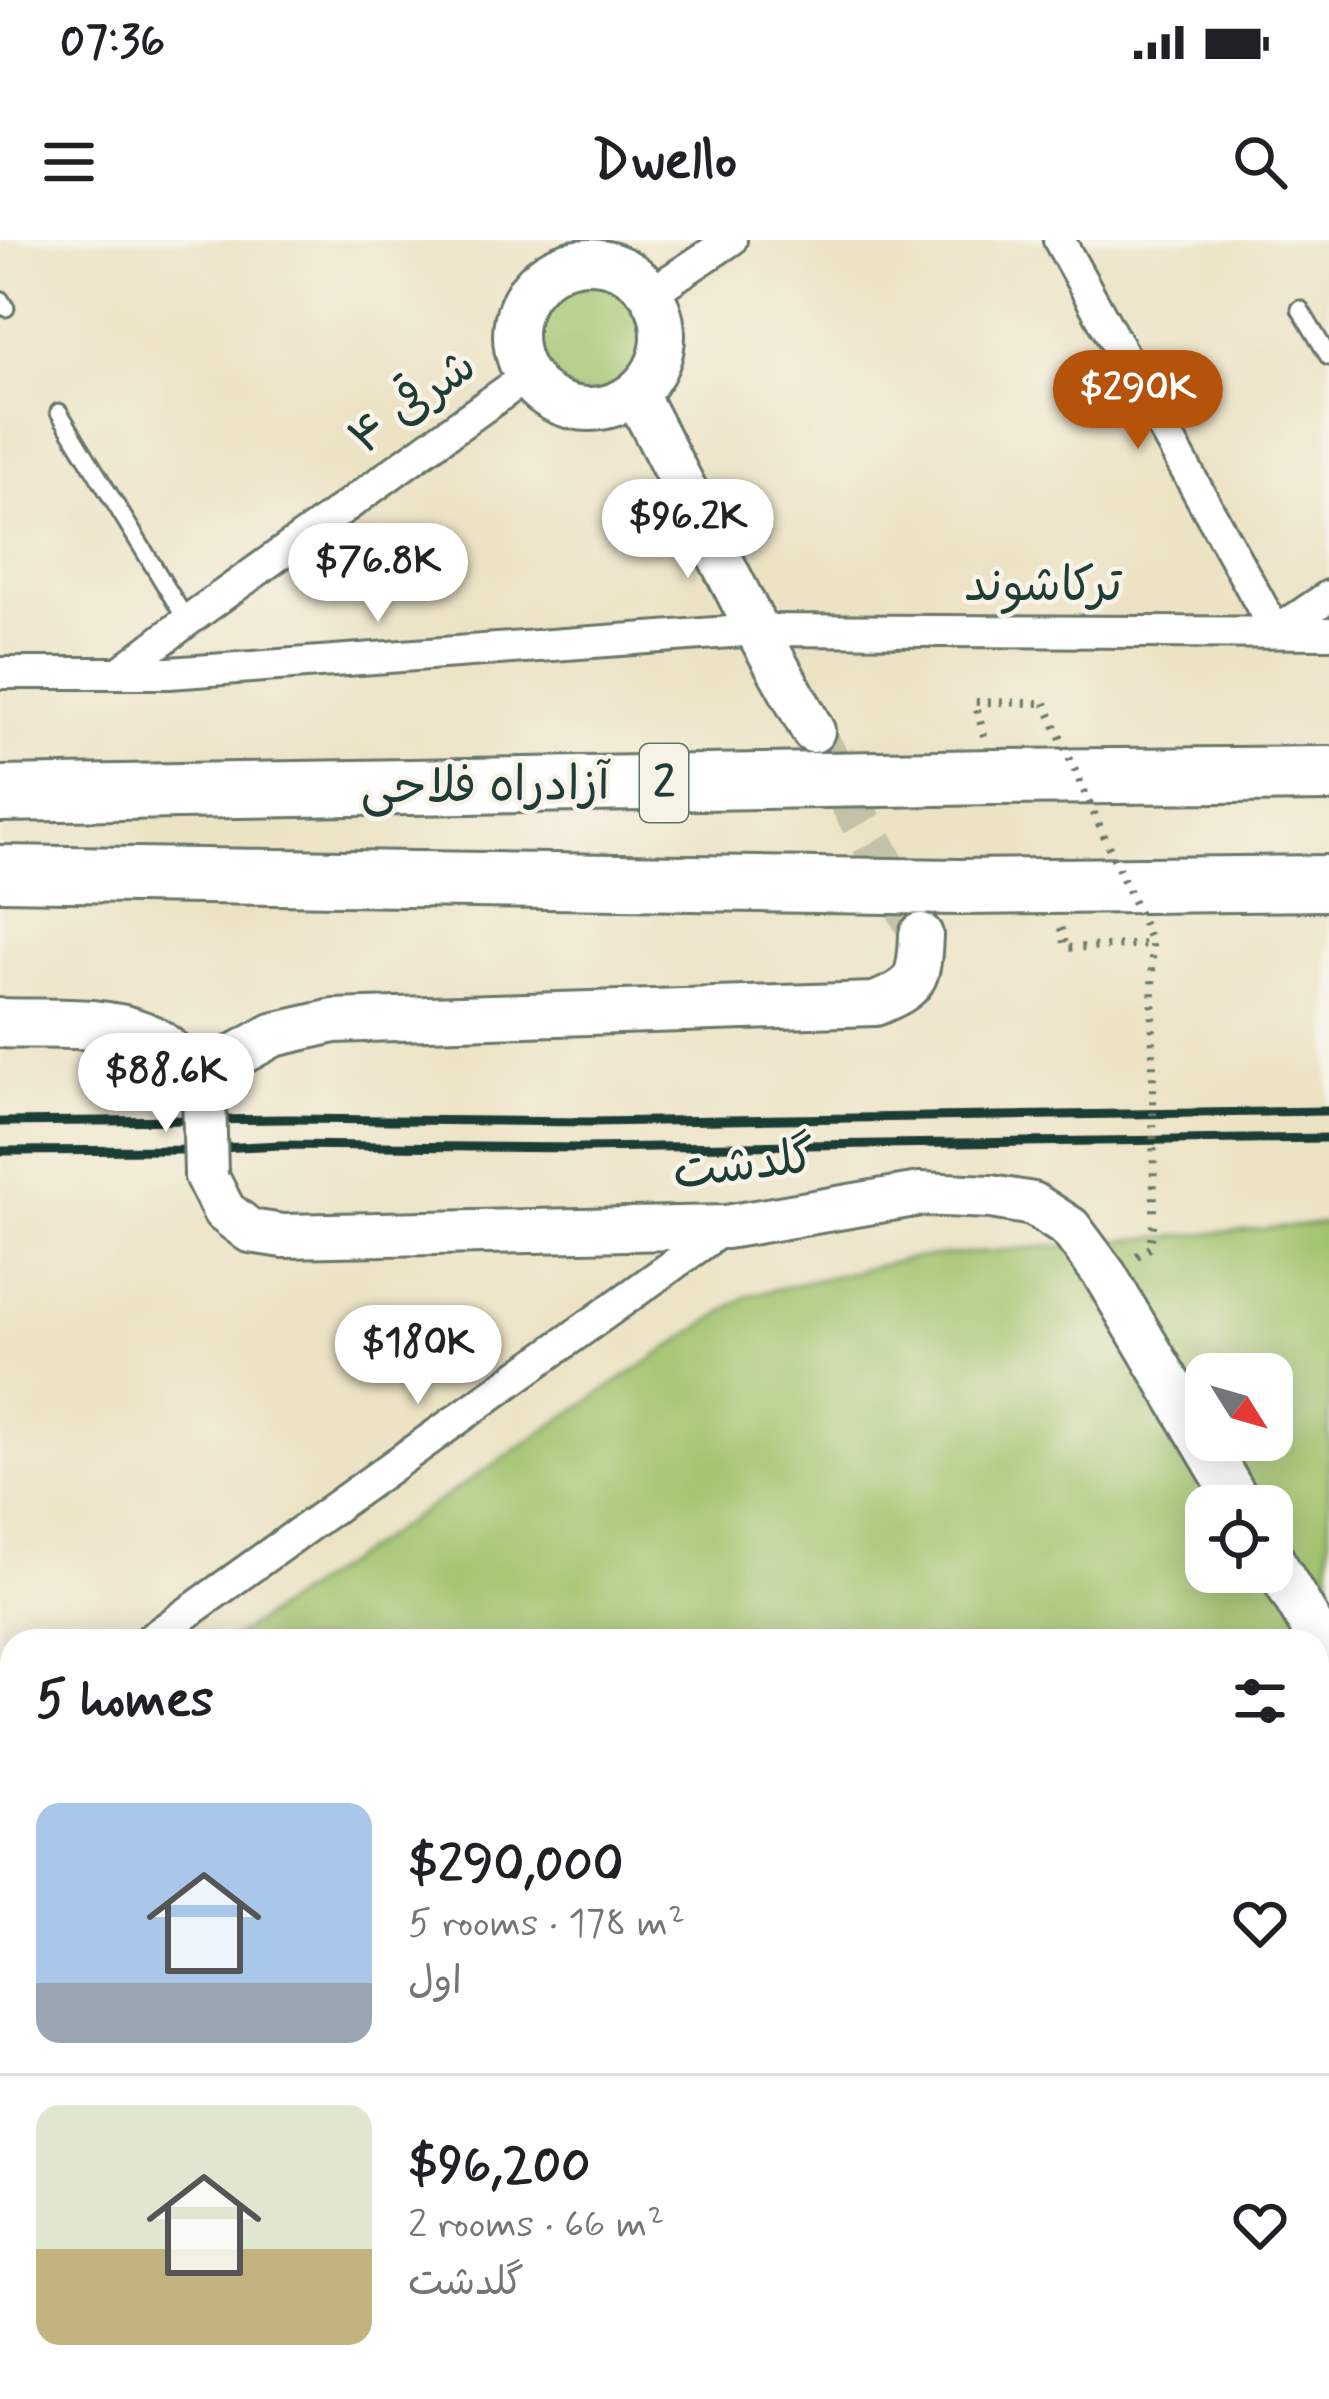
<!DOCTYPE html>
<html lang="en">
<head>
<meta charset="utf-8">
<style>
	:root { --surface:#fff; --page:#f6f6f6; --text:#202124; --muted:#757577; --line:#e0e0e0; --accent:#b45309 }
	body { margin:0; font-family:Mynerve,"Playpen Sans Arabic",sans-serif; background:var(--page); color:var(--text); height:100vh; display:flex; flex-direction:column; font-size:45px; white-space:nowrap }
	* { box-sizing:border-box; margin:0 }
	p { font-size:39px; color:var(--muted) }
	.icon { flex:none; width:66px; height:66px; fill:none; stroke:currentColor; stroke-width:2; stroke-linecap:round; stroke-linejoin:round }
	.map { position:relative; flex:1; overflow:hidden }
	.drawer { position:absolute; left:0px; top:1389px; width:1329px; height:771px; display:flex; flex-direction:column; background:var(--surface); border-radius:36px 36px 0 0; box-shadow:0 6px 30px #0003 }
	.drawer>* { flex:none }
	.needle { width:78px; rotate:127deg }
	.tools { position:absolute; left:1185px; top:1113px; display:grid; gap:24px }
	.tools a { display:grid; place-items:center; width:108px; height:108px; border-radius:24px; background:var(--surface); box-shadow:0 6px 30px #0003; font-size:60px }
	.price { position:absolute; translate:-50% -102px; padding:0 27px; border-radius:42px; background:#fff; color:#222; font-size:39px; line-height:78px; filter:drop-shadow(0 3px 6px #0008) }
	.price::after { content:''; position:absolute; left:50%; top:72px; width:36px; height:27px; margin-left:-18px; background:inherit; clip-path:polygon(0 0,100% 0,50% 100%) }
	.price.on { background:var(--accent); color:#fff }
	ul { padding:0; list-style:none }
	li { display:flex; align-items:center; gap:36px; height:300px; padding:0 36px }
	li+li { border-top:3px solid var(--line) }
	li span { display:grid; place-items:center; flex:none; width:336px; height:240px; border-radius:24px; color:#555 }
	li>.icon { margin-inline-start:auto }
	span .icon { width:144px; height:144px; fill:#fffc; stroke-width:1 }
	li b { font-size:51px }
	h2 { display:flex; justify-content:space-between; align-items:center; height:144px; padding:0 36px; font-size:51px }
	.status { display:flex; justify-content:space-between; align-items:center; height:84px; padding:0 60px; background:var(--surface); direction:ltr }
	.status svg { height:33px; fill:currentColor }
	header { display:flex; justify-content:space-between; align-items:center; height:156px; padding:0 36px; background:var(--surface); font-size:54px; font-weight:700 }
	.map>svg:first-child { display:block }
</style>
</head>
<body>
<div class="status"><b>07:36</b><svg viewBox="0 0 49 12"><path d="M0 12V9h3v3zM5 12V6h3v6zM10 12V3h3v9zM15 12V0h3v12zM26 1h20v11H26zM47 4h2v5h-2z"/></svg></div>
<header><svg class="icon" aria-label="menu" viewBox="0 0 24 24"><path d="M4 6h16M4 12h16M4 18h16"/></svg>Dwello<svg class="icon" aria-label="search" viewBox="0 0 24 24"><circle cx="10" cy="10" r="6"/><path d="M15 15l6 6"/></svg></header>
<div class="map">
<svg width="1329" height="2159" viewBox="0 0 1329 2159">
	<rect width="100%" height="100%" fill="#f7f3e8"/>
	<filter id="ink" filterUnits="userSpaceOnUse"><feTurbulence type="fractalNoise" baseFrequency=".00833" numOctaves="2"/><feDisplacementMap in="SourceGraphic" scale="24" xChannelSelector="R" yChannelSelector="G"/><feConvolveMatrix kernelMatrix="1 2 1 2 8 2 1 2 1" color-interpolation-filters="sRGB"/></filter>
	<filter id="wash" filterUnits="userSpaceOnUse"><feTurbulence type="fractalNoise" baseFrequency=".004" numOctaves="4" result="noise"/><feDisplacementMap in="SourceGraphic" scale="48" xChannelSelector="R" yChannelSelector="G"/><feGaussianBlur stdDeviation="2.7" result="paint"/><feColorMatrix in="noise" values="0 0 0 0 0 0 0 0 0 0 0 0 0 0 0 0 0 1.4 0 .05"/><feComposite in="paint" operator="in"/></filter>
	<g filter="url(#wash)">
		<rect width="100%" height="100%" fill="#ece3c5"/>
		<!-- green -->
		<g fill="#a0c36c" stroke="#608050" stroke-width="3" fill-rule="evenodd">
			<circle cx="590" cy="96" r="58"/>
			<path d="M1329,983V2159H0V1553L12,1545V2148H1317V1401H228L747,1056L912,1018ZM1206,1134H1272V1200H1206ZM1206,1266H1272V1332H1206Z"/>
		</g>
	</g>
	<g filter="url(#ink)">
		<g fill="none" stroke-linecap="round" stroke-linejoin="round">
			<!-- secondary-tunnel -->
			<path stroke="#c3c2a8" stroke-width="42" stroke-dasharray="42 21" stroke-linecap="butt" d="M813,491L921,695"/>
			<!-- lane casing -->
			<g stroke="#677767" stroke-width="21">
				<g id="lane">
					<path d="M0,59L6,68"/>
					<path d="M1300,69L1329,117"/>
					<path d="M59,172L187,381"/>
				</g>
			</g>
			<!-- street casing -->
			<g stroke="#677767" stroke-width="36">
				<g id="street">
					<path d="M1059,0L1276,392L1329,356"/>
					<path d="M651,53L731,0"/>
					<path d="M0,433H169L757,390L1329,393"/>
					<path d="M119,433L187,381L527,136"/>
					<path d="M148,1401L726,987"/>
					<path d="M0,1507L12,1498"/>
				</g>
			</g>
			<!-- secondary casing -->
			<g stroke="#677767" stroke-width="48">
				<g id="secondary">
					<circle cx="589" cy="95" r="74"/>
					<path d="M636,154L757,390L813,491"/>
					<path d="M204,854L235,816L273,795L334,781L875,764C917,747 919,740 921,695"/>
					<path d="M206,935L224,971L250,991L283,996L726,987L920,954L991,957L1033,964L1070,988L1105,1035L1241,1266"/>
					<path d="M1272,1319L1329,1415"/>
					<path d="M1317,1620L1329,1611"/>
					<path d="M1317,1666L1329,1658"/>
					<path d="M594,2159L609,2148"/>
					<path d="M666,2159L680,2148"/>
				</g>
			</g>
			<!-- primary casing -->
			<g stroke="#677767" stroke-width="54">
				<path id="primary" d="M0,783C45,785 99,779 142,796C168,806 187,832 204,854"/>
			</g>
			<!-- highway casing -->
			<g stroke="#677767" stroke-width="60">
				<g id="highway">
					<path d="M0,554L996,537L1329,534"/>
					<path d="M0,633L960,647L1329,643"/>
				</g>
			</g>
			<!-- path -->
			<g stroke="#677767" stroke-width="8" stroke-dasharray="3 9" stroke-linecap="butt">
				<path d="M984,496L975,462L1045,463"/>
				<path d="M1061,688L1066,708L1152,704"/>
				<path d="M1137,1016L1150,1008L1154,978"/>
			</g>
			<!-- lane -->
			<use href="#lane" stroke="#fff" stroke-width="15"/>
			<!-- street -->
			<use href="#street" stroke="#fff" stroke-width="30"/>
			<!-- secondary -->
			<use href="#secondary" stroke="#fff" stroke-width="42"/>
			<!-- primary -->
			<use href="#primary" stroke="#fff" stroke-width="48"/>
			<!-- highway -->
			<use href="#highway" stroke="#fff" stroke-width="54"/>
			<!-- rail -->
			<g stroke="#1f3d34" stroke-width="9">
				<path d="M0,882L288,879L589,882L1329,871"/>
				<path d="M0,911L181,910L281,905L581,908L1329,898"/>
			</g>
			<!-- secondary-bridge casing -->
			<g stroke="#677767" stroke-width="48" stroke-linecap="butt">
				<path id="secondary-bridge" d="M204,854L206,935"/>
			</g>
			<!-- path-bridge -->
			<path stroke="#677767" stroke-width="8" stroke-dasharray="3 9" stroke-linecap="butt" d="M1045,463L1152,704L1154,978"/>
			<!-- secondary-bridge -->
			<use href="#secondary-bridge" stroke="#fff" stroke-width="42"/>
		</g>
	</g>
	<g text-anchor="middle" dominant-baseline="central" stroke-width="9" stroke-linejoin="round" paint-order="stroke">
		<!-- shield labels -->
		<rect fill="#f7f3e8" stroke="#60746a" stroke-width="3" x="640" y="504" width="48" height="78" rx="9"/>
		<g font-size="45" font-weight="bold" fill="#1f3d34">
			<text x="664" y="543">2</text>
		</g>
		<!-- street labels -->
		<g font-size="48" fill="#1f3d34" stroke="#f7f3e8">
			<text transform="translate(413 163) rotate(-36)">۴ شرقی</text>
			<text x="1043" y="346">ترکاشوند</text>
			<text transform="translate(485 547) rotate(-1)">آزادراه فلاحی</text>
			<text transform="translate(744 926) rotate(-7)">گلدشت</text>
		</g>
	</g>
</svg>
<div class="tools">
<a><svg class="needle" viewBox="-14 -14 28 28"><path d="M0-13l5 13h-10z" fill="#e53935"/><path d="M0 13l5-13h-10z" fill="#757577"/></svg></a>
<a><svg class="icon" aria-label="locate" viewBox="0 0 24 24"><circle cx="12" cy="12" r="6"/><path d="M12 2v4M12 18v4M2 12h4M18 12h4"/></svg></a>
</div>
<b class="price on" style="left:1138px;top:212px">$290K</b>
<b class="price" style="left:688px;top:341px">$96.2K</b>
<b class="price" style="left:378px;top:385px">$76.8K</b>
<b class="price" style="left:166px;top:895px">$88.6K</b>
<b class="price" style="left:418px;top:1167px">$180K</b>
<section class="drawer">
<h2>5 homes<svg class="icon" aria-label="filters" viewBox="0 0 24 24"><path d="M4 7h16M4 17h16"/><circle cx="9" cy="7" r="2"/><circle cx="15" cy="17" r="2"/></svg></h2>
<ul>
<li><span style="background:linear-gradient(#a9c7e8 75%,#9aa5b1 0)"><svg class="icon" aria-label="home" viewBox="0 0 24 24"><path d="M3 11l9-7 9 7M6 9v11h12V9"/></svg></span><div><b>$290,000</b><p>5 rooms · 178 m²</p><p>اول</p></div><svg class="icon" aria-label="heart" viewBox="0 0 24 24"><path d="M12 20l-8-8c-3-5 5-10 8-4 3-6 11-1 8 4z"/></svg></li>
<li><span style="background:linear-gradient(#dfe7d0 60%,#c2b280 0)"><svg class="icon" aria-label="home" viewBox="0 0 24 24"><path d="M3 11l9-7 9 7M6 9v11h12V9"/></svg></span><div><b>$96,200</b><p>2 rooms · 66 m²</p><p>گلدشت</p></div><svg class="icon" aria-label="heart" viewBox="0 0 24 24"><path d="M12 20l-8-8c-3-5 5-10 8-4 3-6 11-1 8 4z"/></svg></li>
</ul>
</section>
</div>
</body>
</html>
